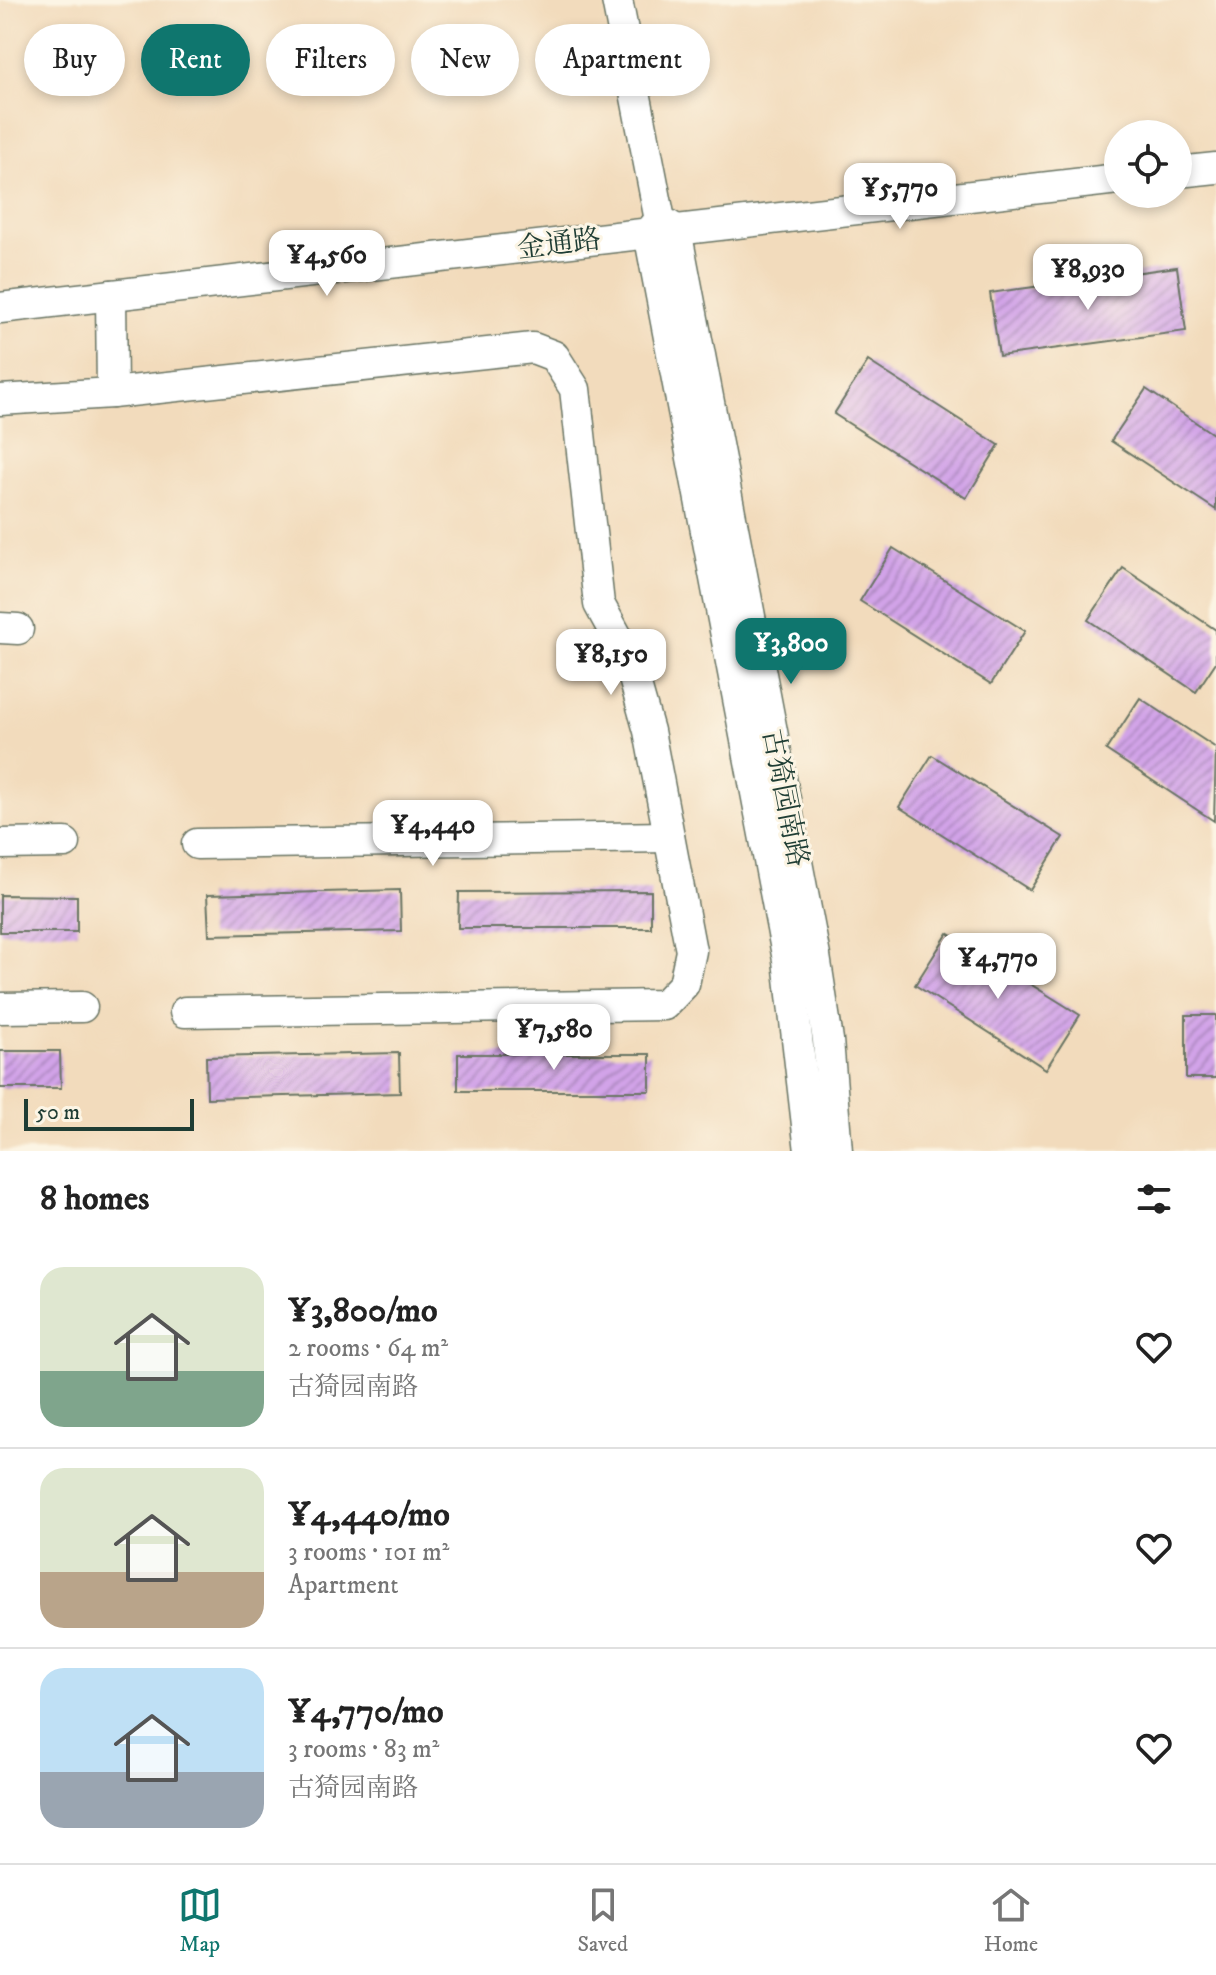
<!DOCTYPE html>
<html lang="en">
<head>
<meta charset="utf-8">
<style>
	:root { --surface:#fff; --page:#f6f6f6; --text:#222; --muted:#767676; --line:#e0e0e0; --accent:#0f766e }
	body { margin:0; font-family:"IM FELL DW Pica","Noto Serif SC",serif; background:var(--page); color:var(--text); height:100vh; display:flex; flex-direction:column; font-size:30px; white-space:nowrap }
	* { box-sizing:border-box; margin:0 }
	p { font-size:26px; color:var(--muted) }
	.icon { flex:none; width:44px; height:44px; fill:none; stroke:currentColor; stroke-width:2; stroke-linecap:round; stroke-linejoin:round }
	.map { position:relative; height:1151px; overflow:hidden }
	.details { display:flex; flex-direction:column; background:var(--surface); flex:1 }
	.details>* { flex:none }
	.guide { position:absolute; left:24px; top:24px; width:800px; height:72px; display:flex; gap:16px }
	.fabs { position:absolute; left:1104px; top:120px; display:grid; gap:16px }
	.fabs a { display:grid; place-items:center; width:88px; height:88px; border-radius:50%; background:var(--surface); box-shadow:0 4px 12px #0003; font-size:40px }
	.scale { position:absolute; left:24px; bottom:20px; width:170px; box-sizing:border-box; padding-left:8px; border:4px solid #1f3d34; border-top:0; font-size:22px; line-height:28px; white-space:nowrap; color:#1f3d34; -webkit-text-stroke:6px #fcf5e5; paint-order:stroke }
	.price { position:absolute; translate:-50% -68px; padding:0 18px; border-radius:16px; background:#fff; color:#222; font-size:26px; line-height:52px; filter:drop-shadow(0 2px 4px #0008) }
	.price::after { content:''; position:absolute; left:50%; top:48px; width:24px; height:18px; margin-left:-12px; background:inherit; clip-path:polygon(0 0,100% 0,50% 100%) }
	.price.selected { background:var(--accent); color:#fff }
	ul { padding:0; list-style:none }
	li { display:flex; align-items:center; gap:24px; height:200px; padding:0 40px }
	li+li { border-top:2px solid var(--line) }
	li span { display:grid; place-items:center; flex:none; width:224px; height:160px; border-radius:24px; color:#555 }
	li>.icon { margin-inline-start:auto }
	span .icon { width:96px; height:96px; fill:#fffc; stroke-width:1 }
	li b { font-size:34px }
	h2 { display:flex; justify-content:space-between; align-items:center; height:96px; padding:0 40px; font-size:34px }
	.tag { padding:0 28px; border-radius:36px; background:var(--surface); box-shadow:0 4px 12px #0003; font-size:28px; line-height:72px }
	.tag.selected { background:var(--accent); color:#fff }
	.menu { display:flex; justify-content:space-around; align-items:center; height:112px; border-top:2px solid var(--line); background:var(--surface); font-size:22px; color:var(--muted) }
	.menu a { display:grid; justify-items:center; gap:4px }
	.menu .selected { color:var(--accent) }
	.map>svg:first-child { display:block }
</style>
</head>
<body>
<div class="map">
<svg width="1216" height="1151" viewBox="0 0 1216 1151">
	<defs>
		<pattern id="building-hatch" width="6" height="6" patternUnits="userSpaceOnUse" patternTransform="scale(2)"><rect width="6" height="6" fill="#d2a3e8"/><path d="M-1 1l2-2M0 6l6-6M5 7l2-2" fill="none" stroke="#aa86bd"/></pattern>
	</defs>
	<rect width="100%" height="100%" fill="#fcf5e5"/>
	<filter id="ink" filterUnits="userSpaceOnUse"><feTurbulence type="fractalNoise" baseFrequency=".0125" numOctaves="2"/><feDisplacementMap in="SourceGraphic" scale="16" xChannelSelector="R" yChannelSelector="G"/><feConvolveMatrix kernelMatrix="1 2 1 2 8 2 1 2 1" color-interpolation-filters="sRGB"/></filter>
	<filter id="wash" filterUnits="userSpaceOnUse"><feTurbulence type="fractalNoise" baseFrequency=".006" numOctaves="4" result="noise"/><feDisplacementMap in="SourceGraphic" scale="32" xChannelSelector="R" yChannelSelector="G"/><feGaussianBlur stdDeviation="1.8" result="paint"/><feColorMatrix in="noise" values="0 0 0 0 0 0 0 0 0 0 0 0 0 0 0 0 0 1.4 0 .05"/><feComposite in="paint" operator="in"/></filter>
	<g filter="url(#wash)">
		<rect width="100%" height="100%" fill="#f2dbbc"/>
		<g id="blocks">
			<!-- building -->
			<g fill="url(#building-hatch)">
				<path d="M1177,267L1186,331L999,356L990,293Z"/>
				<path d="M868,361L999,445L966,498L834,414Z"/>
				<path d="M1146,389L1216,436V510L1111,441Z"/>
				<path d="M893,548L1025,631L991,684L860,601Z"/>
				<path d="M1123,568L1216,630V662L1196,692L1088,620Z"/>
				<path d="M1140,698L1216,748L1214,821L1106,750Z"/>
				<path d="M932,755L1063,837L1030,890L899,807Z"/>
				<path d="M400,890L401,931L209,935L207,895Z"/>
				<path d="M651,891V928H458L459,892Z"/>
				<path d="M0,895L77,896V932H0Z"/>
				<path d="M948,933L1080,1015L1046,1069L915,985Z"/>
				<rect x="1186" y="1015" width="30" height="63"/>
				<path d="M0,1051H60L61,1088H0Z"/>
				<path d="M399,1053L400,1093L207,1098L206,1057Z"/>
				<rect x="458" y="1054" width="192" height="37"/>
			</g>
		</g>
	</g>
	<g filter="url(#ink)">
		<use href="#blocks" fill-opacity="0" stroke="#697464" stroke-width="2"/>
		<g fill="none" stroke-linecap="round" stroke-linejoin="round">
			<!-- minor casing -->
			<g stroke="#697464" stroke-width="33">
				<g id="minor">
					<path d="M617,0L660,220L676,230L815,956L828,1040L837,1151"/>
					<path d="M1178,172L1216,168"/>
					<path d="M660,220L649,233L788,960L810,1151"/>
					<path d="M0,308L1118,179"/>
					<path d="M112,393L533,348L554,356L575,389L599,604L628,657L649,731L691,951L684,984L664,1005L185,1012"/>
					<path d="M0,400L112,393L111,295"/>
					<path d="M0,628L18,629"/>
					<path d="M0,844L65,843"/>
					<path d="M197,844L669,837"/>
					<path d="M0,1008L82,1007"/>
				</g>
			</g>
			<!-- minor -->
			<use href="#minor" stroke="#fff" stroke-width="30"/>
		</g>
	</g>
	<g text-anchor="middle" dominant-baseline="central" stroke-width="6" stroke-linejoin="round" paint-order="stroke">
		<!-- street labels -->
		<g font-size="28" fill="#1f3d34" stroke="#fcf5e5">
			<text transform="translate(559 244) rotate(-7)">金通路</text>
			<text transform="translate(785 798) rotate(79)">古猗园南路</text>
		</g>
	</g>
</svg>
<div class="fabs">
<a><svg class="icon" aria-label="locate" viewBox="0 0 24 24"><circle cx="12" cy="12" r="6"/><path d="M12 2v4M12 18v4M2 12h4M18 12h4"/></svg></a>
</div>
<div class="scale">50 m</div>
<b class="price" style="left:900px;top:231px">¥5,770</b>
<b class="price" style="left:327px;top:298px">¥4,560</b>
<b class="price" style="left:1088px;top:312px">¥8,930</b>
<b class="price selected" style="left:791px;top:686px">¥3,800</b>
<b class="price" style="left:611px;top:697px">¥8,150</b>
<b class="price" style="left:433px;top:868px">¥4,440</b>
<b class="price" style="left:998px;top:1001px">¥4,770</b>
<b class="price" style="left:554px;top:1072px">¥7,580</b>
<div class="guide">
<a class="tag">Buy</a>
<a class="tag selected">Rent</a>
<a class="tag">Filters</a>
<a class="tag">New</a>
<a class="tag">Apartment</a>
</div>
</div>
<section class="details">
<h2>8 homes<svg class="icon" aria-label="filters" viewBox="0 0 24 24"><path d="M4 7h16M4 17h16"/><circle cx="9" cy="7" r="2"/><circle cx="15" cy="17" r="2"/></svg></h2>
<ul>
<li><span style="background:linear-gradient(#dfe7d0 65%,#7fa58c 0)"><svg class="icon" aria-label="home" viewBox="0 0 24 24"><path d="M3 11l9-7 9 7M6 9v11h12V9"/></svg></span><div><b>¥3,800/mo</b><p>2 rooms · 64 m²</p><p>古猗园南路</p></div><svg class="icon" aria-label="heart" viewBox="0 0 24 24"><path d="M12 20l-8-8c-3-5 5-10 8-4 3-6 11-1 8 4z"/></svg></li>
<li><span style="background:linear-gradient(#dfe7d0 65%,#b9a48a 0)"><svg class="icon" aria-label="home" viewBox="0 0 24 24"><path d="M3 11l9-7 9 7M6 9v11h12V9"/></svg></span><div><b>¥4,440/mo</b><p>3 rooms · 101 m²</p><p>Apartment</p></div><svg class="icon" aria-label="heart" viewBox="0 0 24 24"><path d="M12 20l-8-8c-3-5 5-10 8-4 3-6 11-1 8 4z"/></svg></li>
<li><span style="background:linear-gradient(#bfe0f5 65%,#9aa5b1 0)"><svg class="icon" aria-label="home" viewBox="0 0 24 24"><path d="M3 11l9-7 9 7M6 9v11h12V9"/></svg></span><div><b>¥4,770/mo</b><p>3 rooms · 83 m²</p><p>古猗园南路</p></div><svg class="icon" aria-label="heart" viewBox="0 0 24 24"><path d="M12 20l-8-8c-3-5 5-10 8-4 3-6 11-1 8 4z"/></svg></li>
</ul>
</section>
<nav class="menu">
<a class="selected"><svg class="icon" aria-label="map" viewBox="0 0 24 24"><path d="M3 6l6-2 6 2 6-2v14l-6 2-6-2-6 2zM9 4v14M15 6v14"/></svg>Map</a>
<a><svg class="icon" aria-label="saved" viewBox="0 0 24 24"><path d="M7 4h10v16l-5-4-5 4z"/></svg>Saved</a>
<a><svg class="icon" aria-label="home" viewBox="0 0 24 24"><path d="M3 11l9-7 9 7M6 9v11h12V9"/></svg>Home</a>
</nav>
</body>
</html>
